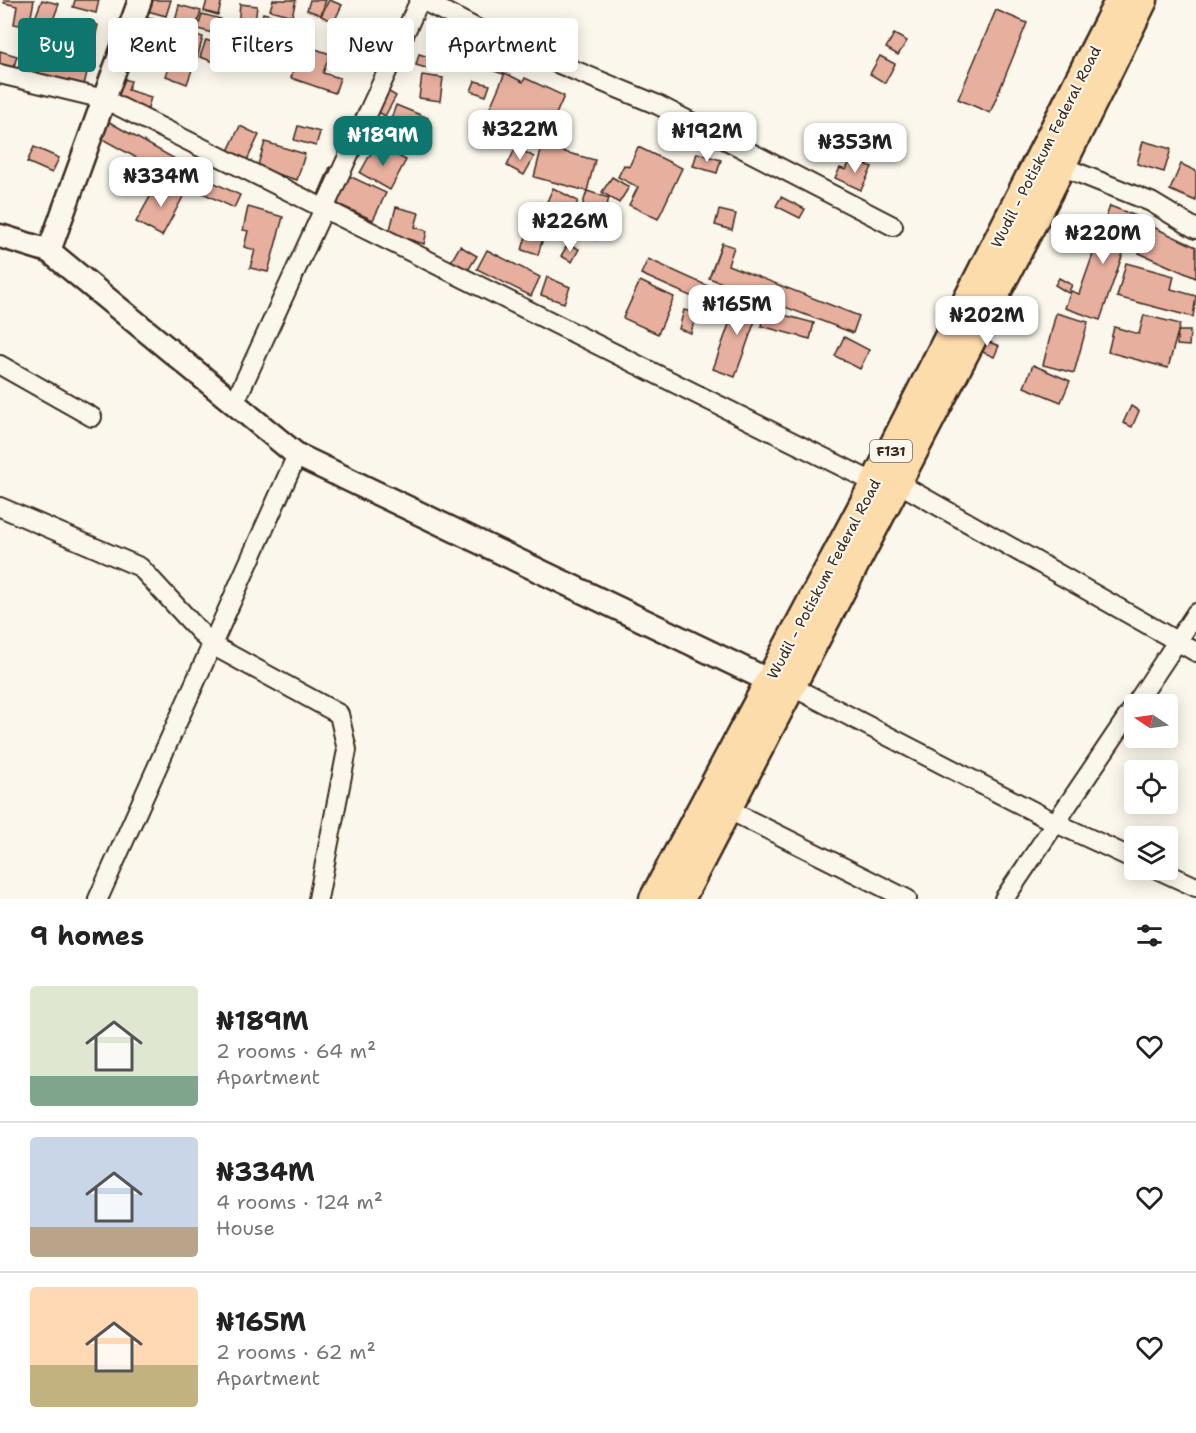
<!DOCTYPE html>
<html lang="en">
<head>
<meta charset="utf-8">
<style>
	:root { --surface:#fff; --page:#f2f2f2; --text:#222; --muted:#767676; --line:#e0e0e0; --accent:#0f766e }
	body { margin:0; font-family:"Shantell Sans",sans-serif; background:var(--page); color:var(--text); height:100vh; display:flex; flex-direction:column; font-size:22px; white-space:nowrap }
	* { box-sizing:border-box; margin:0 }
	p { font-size:20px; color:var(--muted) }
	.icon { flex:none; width:33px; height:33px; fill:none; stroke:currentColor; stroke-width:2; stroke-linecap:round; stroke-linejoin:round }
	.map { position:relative; height:899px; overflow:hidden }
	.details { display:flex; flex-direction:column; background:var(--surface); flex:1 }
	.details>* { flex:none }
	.guide { position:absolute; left:18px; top:18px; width:600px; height:54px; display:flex; gap:12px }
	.needle { width:39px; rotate:283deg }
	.controls { position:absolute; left:1124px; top:694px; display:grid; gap:12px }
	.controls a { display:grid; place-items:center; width:54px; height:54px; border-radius:6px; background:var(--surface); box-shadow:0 3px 15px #0003; font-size:30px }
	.price { position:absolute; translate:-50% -51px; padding:0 14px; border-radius:12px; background:#fff; color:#222; font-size:20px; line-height:39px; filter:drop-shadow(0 2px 3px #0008) }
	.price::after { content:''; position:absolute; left:50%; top:36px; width:18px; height:14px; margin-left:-9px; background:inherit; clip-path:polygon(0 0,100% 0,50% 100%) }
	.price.active { background:var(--accent); color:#fff }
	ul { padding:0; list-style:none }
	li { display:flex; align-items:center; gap:18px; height:150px; padding:0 30px }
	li+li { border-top:2px solid var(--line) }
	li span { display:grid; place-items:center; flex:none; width:168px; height:120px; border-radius:6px; color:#555 }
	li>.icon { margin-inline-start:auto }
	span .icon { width:72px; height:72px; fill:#fffc; stroke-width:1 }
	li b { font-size:26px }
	h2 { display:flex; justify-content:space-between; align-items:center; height:72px; padding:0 30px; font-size:26px }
	.tag { padding:0 21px; border-radius:6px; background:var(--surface); box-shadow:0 3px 15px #0003; font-size:21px; line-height:54px }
	.tag.active { background:var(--accent); color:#fff }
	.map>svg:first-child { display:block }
</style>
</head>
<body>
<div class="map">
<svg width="1196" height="899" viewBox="0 0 1196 899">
	<rect width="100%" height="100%" fill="#fbf7ec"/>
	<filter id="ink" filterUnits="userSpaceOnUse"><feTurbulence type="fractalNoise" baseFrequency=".0167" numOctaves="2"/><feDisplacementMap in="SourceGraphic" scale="12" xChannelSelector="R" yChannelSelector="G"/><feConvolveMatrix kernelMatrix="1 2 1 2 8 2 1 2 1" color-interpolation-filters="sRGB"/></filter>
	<g filter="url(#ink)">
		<!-- building -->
		<g fill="#e7af9e" stroke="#3b2a1e" stroke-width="1.5">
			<path d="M4,0H34L29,27L14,24L17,6L4,3Z"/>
			<path d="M42,0L59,4L51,25L35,18Z"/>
			<path d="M75,0H99L96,13L73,7Z"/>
			<path d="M135,0H171L166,16L133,7Z"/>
			<path d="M207,0H222L218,15L204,11Z"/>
			<path d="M273,0H296L292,16L270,10Z"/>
			<path d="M310,0H326L321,15L307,10Z"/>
			<path d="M329,0L342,5L334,22L321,16Z"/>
			<path d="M240,4L257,6L253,40L237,38Z"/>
			<path d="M179,5L201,11L196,28L175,22Z"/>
			<path d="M996,10L1027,23L990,113L958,99Z"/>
			<path d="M263,13L286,19L278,48L256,42Z"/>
			<path d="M202,14L221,19L216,34L198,29Z"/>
			<path d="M147,18L178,24L176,40L144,35Z"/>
			<path d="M83,21L98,25L81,98L15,83L22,53L73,65Z"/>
			<path d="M30,27L53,31L49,52L26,48Z"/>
			<path d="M181,31L203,37L196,62L174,56Z"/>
			<path d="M894,34L907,41L898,55L886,48Z"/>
			<path d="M206,40L235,50L229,67L200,57Z"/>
			<path d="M123,44L138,48L135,67L119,64Z"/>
			<path d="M285,44L297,48L290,70L278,66Z"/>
			<path d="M301,44L330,54L323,73L340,78L335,93L291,78Z"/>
			<path d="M0,51L17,56L11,77L0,73Z"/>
			<path d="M419,54L432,58L429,69L416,65Z"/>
			<path d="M880,56L895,64L885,83L870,74Z"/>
			<path d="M173,57L194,64L187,84L166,76Z"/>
			<path d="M490,59L506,65L503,74L486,68Z"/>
			<path d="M505,73L523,82L525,78L564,96L545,139L503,120L497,132L482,126Z"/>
			<path d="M110,75L131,81L128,90L151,97L146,115L103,103Z"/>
			<path d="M422,75L443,78L440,101L419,98Z"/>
			<path d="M475,81L490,85L486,96L471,91Z"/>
			<path d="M374,83L396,96L385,116L363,103Z"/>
			<path d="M396,105L428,118L415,151L367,132L373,118L389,124Z"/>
			<path d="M102,118L175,159L166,174L93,134Z"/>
			<path d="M240,126L259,135L247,160L228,151Z"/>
			<path d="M298,126L320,132L316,146L294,140Z"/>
			<path d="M1143,141L1171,149L1164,172L1137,164Z"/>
			<path d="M265,142L305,154L297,180L257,168Z"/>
			<path d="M376,144L406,160L390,190L360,173Z"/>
			<path d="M542,146L595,160L587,191L534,177Z"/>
			<path d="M34,147L59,158L52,173L27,162Z"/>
			<path d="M516,147L534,157L524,175L507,166Z"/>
			<path d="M638,147L682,168L658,219L629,205L638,187L618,177L624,165L629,167Z"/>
			<path d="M697,153L721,160L717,173L693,166Z"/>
			<path d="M851,158L872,167L861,190L835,178L840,168L846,170Z"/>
			<path d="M175,164L240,195L234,208L169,177Z"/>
			<path d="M1181,164L1196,171V201L1170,190Z"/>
			<path d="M330,167L386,193L373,220L318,195Z"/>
			<path d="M612,177L629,187L619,203L602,192Z"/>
			<path d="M160,179L185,193L162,236L136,222Z"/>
			<path d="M553,188L578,201L566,225L542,213Z"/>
			<path d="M587,191L609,198L597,240L574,232Z"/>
			<path d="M781,197L805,209L800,218L776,206Z"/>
			<path d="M1110,206L1136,216L1100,320L1065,308L1071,291L1079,294Z"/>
			<path d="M248,207L283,217L268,272L250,268L255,250L244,247L248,231L243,230Z"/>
			<path d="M396,207L419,213L415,227L427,231L424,244L389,233Z"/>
			<path d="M719,210L736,214L732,230L715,225Z"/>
			<path d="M1151,226L1196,247V278L1139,253Z"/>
			<path d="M527,233L543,238L538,255L522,250Z"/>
			<path d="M722,243L734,247L728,265L859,316L853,333L709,278Z"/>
			<path d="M568,244L579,249L572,262L561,256Z"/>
			<path d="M460,246L477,256L465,275L449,265Z"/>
			<path d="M487,250L540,277L531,296L477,269Z"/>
			<path d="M648,259L728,295L720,311L713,308L707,321L697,316L704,302L641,274Z"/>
			<path d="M1126,263L1174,276L1171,289L1196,296L1193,317L1117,297Z"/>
			<path d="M547,277L570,287L564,303L541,295Z"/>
			<path d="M1059,278L1072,285L1068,293L1055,285Z"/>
			<path d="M640,281L674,297L658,334L623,318Z"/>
			<path d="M739,296L761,304L735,377L713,369Z"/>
			<path d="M684,310L696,313L691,333L679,329Z"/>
			<path d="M765,310L814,323L810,339L761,326Z"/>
			<path d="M1056,313L1088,322L1074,373L1043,365Z"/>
			<path d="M1144,315L1180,324L1168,368L1108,352L1114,327L1139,334Z"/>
			<path d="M1178,331H1190L1189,346L1177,345Z"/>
			<path d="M844,337L869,350L860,369L835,356Z"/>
			<path d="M979,338L999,346L994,357L974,348Z"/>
			<path d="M1033,365L1070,381L1061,402L1024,387Z"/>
			<path d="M1131,406L1139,411L1132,427L1123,423Z"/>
		</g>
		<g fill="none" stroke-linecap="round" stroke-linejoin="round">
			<!-- minor casing -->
			<g stroke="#3b2a1e" stroke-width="22">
				<g id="minor">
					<path d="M422,0L487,34L658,105L893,226"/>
					<path d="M0,74L104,99L875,483"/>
					<path d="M1061,166L1151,202L1196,229"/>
					<path d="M0,365L92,417"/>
					<path d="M234,404L420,0"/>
					<path d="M898,483L1196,652"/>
					<path d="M0,507L140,567L212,645L339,714L347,750L318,899"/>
					<path d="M793,687L1056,823L1134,859"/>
					<path d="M1135,705L1196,613"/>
					<path d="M727,809L907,899"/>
					<path d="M1159,870L1196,887"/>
					<path d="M98,899L297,455"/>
					<path d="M1004,899L1134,707"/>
				</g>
			</g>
			<!-- tertiary casing -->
			<g stroke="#3b2a1e" stroke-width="27">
				<g id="tertiary">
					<path d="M0,236L49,251L297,455L770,681"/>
					<path d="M49,251L140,0"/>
				</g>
			</g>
			<!-- primary casing -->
			<g stroke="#3b2a1e" stroke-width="33">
				<g id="primary">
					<path d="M654,899L875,483L1120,0"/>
					<path d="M680,899L1044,200L1143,0"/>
				</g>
			</g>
			<!-- minor -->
			<use href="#minor" stroke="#fbf7ec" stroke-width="18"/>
			<!-- tertiary -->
			<use href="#tertiary" stroke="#fbf7ec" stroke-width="22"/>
			<!-- primary -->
			<use href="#primary" stroke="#fddcac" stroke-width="28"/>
		</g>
	</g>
	<g text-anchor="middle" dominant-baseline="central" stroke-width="4.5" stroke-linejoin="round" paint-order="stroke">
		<!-- shield labels -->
		<rect fill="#fbf7ec" stroke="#75685c" stroke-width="1.5" x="870" y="440" width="42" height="22" rx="4.5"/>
		<g font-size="14" font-weight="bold" fill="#3b2a1e">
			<text x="891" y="451">F131</text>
		</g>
		<!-- street labels -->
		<g font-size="15" fill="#3b2a1e" stroke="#fbf7ec">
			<text transform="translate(1046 147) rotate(-63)">Wudil - Potiskum Federal Road</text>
			<text transform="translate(824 579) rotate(-62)">Wudil - Potiskum Federal Road</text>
		</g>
	</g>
</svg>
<div class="controls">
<a><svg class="needle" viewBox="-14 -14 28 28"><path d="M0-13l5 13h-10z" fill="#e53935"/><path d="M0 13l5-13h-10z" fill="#767676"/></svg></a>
<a><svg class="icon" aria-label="locate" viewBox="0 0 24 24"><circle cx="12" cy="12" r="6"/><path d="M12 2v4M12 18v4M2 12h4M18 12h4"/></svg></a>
<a><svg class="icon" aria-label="layers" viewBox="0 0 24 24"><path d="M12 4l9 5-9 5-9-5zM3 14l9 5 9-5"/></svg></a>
</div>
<b class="price" style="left:520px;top:161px">₦322M</b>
<b class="price" style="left:707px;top:163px">₦192M</b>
<b class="price active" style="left:383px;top:167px">₦189M</b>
<b class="price" style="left:855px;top:174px">₦353M</b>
<b class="price" style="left:161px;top:208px">₦334M</b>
<b class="price" style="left:570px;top:253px">₦226M</b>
<b class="price" style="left:1103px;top:265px">₦220M</b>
<b class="price" style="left:737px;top:336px">₦165M</b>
<b class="price" style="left:987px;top:347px">₦202M</b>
<div class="guide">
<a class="tag active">Buy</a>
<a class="tag">Rent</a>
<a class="tag">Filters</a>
<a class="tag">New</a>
<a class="tag">Apartment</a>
</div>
</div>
<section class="details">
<h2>9 homes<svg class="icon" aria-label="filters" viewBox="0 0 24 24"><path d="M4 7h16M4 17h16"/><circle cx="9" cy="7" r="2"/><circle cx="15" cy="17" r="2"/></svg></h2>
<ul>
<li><span style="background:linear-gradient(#dfe7d0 75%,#7fa58c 0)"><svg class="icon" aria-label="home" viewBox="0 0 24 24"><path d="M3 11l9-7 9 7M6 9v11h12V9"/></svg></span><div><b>₦189M</b><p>2 rooms · 64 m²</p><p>Apartment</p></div><svg class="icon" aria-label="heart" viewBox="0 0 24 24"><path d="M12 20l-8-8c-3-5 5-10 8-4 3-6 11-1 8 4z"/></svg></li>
<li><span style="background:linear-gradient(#c9d6e8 75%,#b9a48a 0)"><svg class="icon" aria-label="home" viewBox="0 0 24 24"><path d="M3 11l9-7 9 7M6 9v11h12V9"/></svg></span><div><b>₦334M</b><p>4 rooms · 124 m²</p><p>House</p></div><svg class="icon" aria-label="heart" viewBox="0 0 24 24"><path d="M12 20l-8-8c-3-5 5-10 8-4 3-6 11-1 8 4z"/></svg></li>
<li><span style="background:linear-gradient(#ffd9b3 65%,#c2b280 0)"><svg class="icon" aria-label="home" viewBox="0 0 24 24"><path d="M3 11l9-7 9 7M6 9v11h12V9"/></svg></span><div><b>₦165M</b><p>2 rooms · 62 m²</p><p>Apartment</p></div><svg class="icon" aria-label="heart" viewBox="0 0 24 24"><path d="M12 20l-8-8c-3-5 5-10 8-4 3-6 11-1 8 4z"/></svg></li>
</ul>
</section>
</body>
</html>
